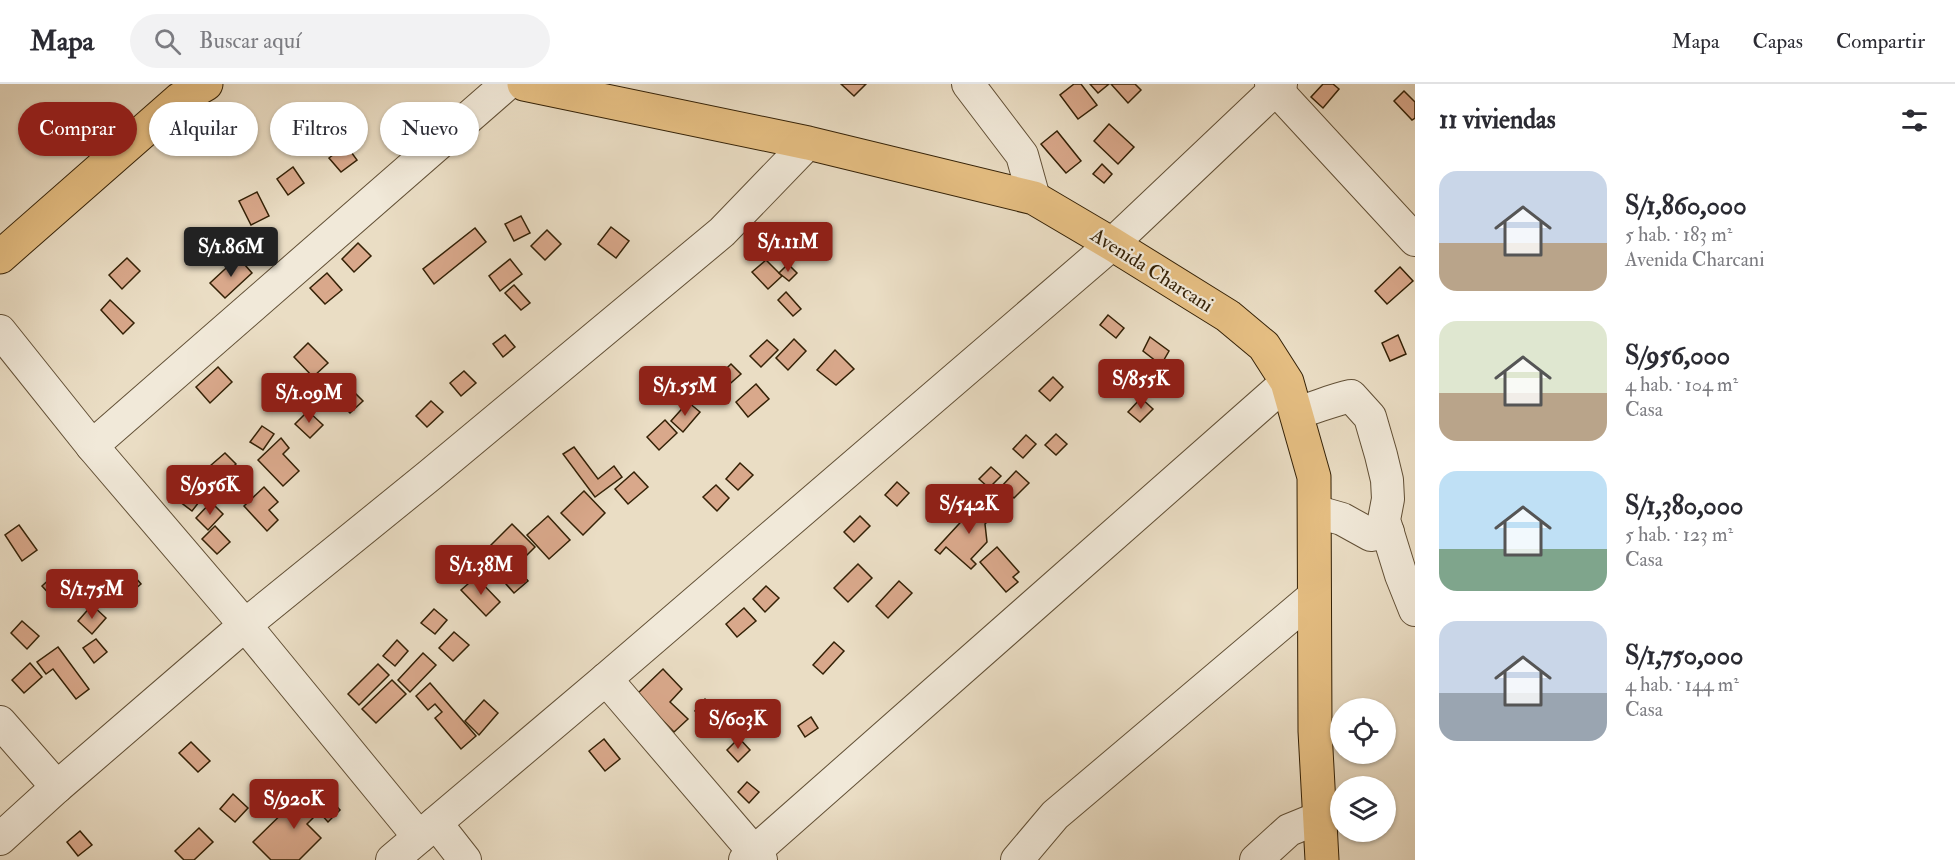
<!DOCTYPE html>
<html lang="es">
<head>
<meta charset="utf-8">
<style>
	:root { --surface:#fff; --page:#f2f2f3; --text:#2b2b33; --muted:#7c7c81; --line:#e1e1e2; --accent:#8f2418 }
	body { margin:0; font-family:"IM FELL Double Pica",serif; background:var(--page); color:var(--text); height:100vh; display:flex; flex-direction:column; font-size:22px; white-space:nowrap }
	* { box-sizing:border-box; margin:0 }
	p { font-size:20px; color:var(--muted) }
	.icon { flex:none; width:33px; height:33px; fill:none; stroke:currentColor; stroke-width:2; stroke-linecap:round; stroke-linejoin:round }
	.map { position:relative; flex:1; overflow:hidden }
	.panel { display:flex; flex-direction:column; background:var(--surface); width:540px }
	.panel>* { flex:none }
	.banner { position:absolute; left:18px; top:18px; width:570px; height:54px; display:flex; gap:12px }
	.tools { position:absolute; left:1330px; top:614px; display:grid; gap:12px }
	.tools a { display:grid; place-items:center; width:66px; height:66px; border-radius:50%; background:var(--surface); box-shadow:0 2px 4px #0004; font-size:30px }
	.price { position:absolute; translate:-50% -51px; padding:0 14px; border-radius:6px; background:var(--accent); color:#fff; font-size:20px; line-height:39px; filter:drop-shadow(0 2px 3px #0008) }
	.price::after { content:''; position:absolute; left:50%; top:36px; width:18px; height:14px; margin-left:-9px; background:inherit; clip-path:polygon(0 0,100% 0,50% 100%) }
	.price.on { background:#222; color:#fff }
	ul { padding:0; list-style:none }
	li { display:flex; align-items:center; gap:18px; height:150px; padding:0 24px }
	li span { display:grid; place-items:center; flex:none; width:168px; height:120px; border-radius:18px; color:#555 }
	li>.icon { margin-inline-start:auto }
	span .icon { width:72px; height:72px; fill:#fffc; stroke-width:1 }
	li b { font-size:26px }
	h2 { display:flex; justify-content:space-between; align-items:center; height:72px; padding:0 24px; font-size:26px }
	.chip { padding:0 21px; border-radius:27px; background:var(--surface); box-shadow:0 2px 4px #0004; font-size:21px; line-height:54px }
	.chip.on { background:var(--accent); color:#fff }
	header { display:flex; align-items:center; gap:36px; box-sizing:border-box; height:84px; padding:0 30px; background:var(--surface); border-bottom:2px solid var(--line) }
	header strong { font-size:28px }
	nav { display:flex; gap:33px; margin-inline-start:auto; font-size:21px }
	.search { width:420px; height:54px; background:var(--page); display:flex; align-items:center; gap:15px; box-sizing:border-box; padding:0 21px; border-radius:33px; color:var(--muted); font-size:22px }
	main { display:flex; flex:1; min-height:0 }
	.map>svg:first-child { display:block }
</style>
</head>
<body>
<header>
<strong>Mapa</strong>
<div class="search"><svg class="icon" aria-label="search" viewBox="0 0 24 24"><circle cx="10" cy="10" r="6"/><path d="M15 15l6 6"/></svg>Buscar aquí</div>
<nav><a>Mapa</a><a>Capas</a><a>Compartir</a></nav>
</header>
<main>
<div class="map">
<svg width="1415" height="776" viewBox="0 0 1415 776">
	<rect width="100%" height="100%" fill="#eaddc4"/>
	<filter id="stains"><feTurbulence type="fractalNoise" baseFrequency=".00333" numOctaves="4"/><feColorMatrix values="0 0 0 0 .2 0 0 0 0 .09 0 0 0 0 .02 0 0 0 .5 -.17"/></filter>
	<radialGradient id="worn" r=".72"><stop offset=".6" stop-color="#630" stop-opacity="0"/><stop offset="1" stop-color="#630" stop-opacity=".3"/></radialGradient>
	<!-- building -->
	<g fill="#d9a88b" stroke="#342106" stroke-width="1.5">
		<path d="M841,0H866L854,12Z"/>
		<path d="M1074,0H1081L1097,21L1078,35L1060,11Z"/>
		<path d="M1090,0H1109L1098,9Z"/>
		<path d="M1111,0H1135L1141,6L1128,19Z"/>
		<path d="M1323,0H1333L1339,5L1323,24L1311,13Z"/>
		<path d="M1404,7L1415,18V34L1412,36L1394,17Z"/>
		<path d="M1109,40L1134,63L1118,80L1094,57Z"/>
		<path d="M1057,47L1081,77L1066,89L1041,60Z"/>
		<path d="M346,61L357,76L341,88L329,74Z"/>
		<path d="M1102,80L1112,90L1104,99L1093,90Z"/>
		<path d="M293,83L304,99L288,111L277,95Z"/>
		<path d="M257,108L269,132L251,141L239,117Z"/>
		<path d="M521,132L530,149L514,157L505,140Z"/>
		<path d="M611,143L629,157L616,174L598,160Z"/>
		<path d="M475,144L486,158L434,200L423,185Z"/>
		<path d="M547,146L561,160L545,176L531,162Z"/>
		<path d="M358,159L371,172L354,188L342,175Z"/>
		<path d="M238,173L252,189L225,214L210,199Z"/>
		<path d="M127,174L140,187L122,205L109,191Z"/>
		<path d="M510,175L522,190L500,207L489,192Z"/>
		<path d="M766,176L782,192L768,205L752,188Z"/>
		<path d="M788,180L797,189L789,197L779,189Z"/>
		<path d="M1400,183L1413,197L1387,220L1375,207Z"/>
		<path d="M327,189L342,206L325,220L310,204Z"/>
		<path d="M514,201L530,219L521,226L505,209Z"/>
		<path d="M786,208L801,225L793,232L778,216Z"/>
		<path d="M110,216L134,239L123,250L101,226Z"/>
		<path d="M1108,231L1124,244L1116,254L1100,241Z"/>
		<path d="M505,251L515,263L503,273L493,260Z"/>
		<path d="M1398,251L1406,270L1390,277L1382,259Z"/>
		<path d="M1150,253L1169,267L1161,281L1143,267Z"/>
		<path d="M794,255L806,267L788,286L776,274Z"/>
		<path d="M767,256L778,266L761,283L750,272Z"/>
		<path d="M308,259L328,279L313,293L294,273Z"/>
		<path d="M835,266L854,285L836,301L817,286Z"/>
		<path d="M731,280L741,290L724,305L715,295Z"/>
		<path d="M218,283L232,298L210,319L196,303Z"/>
		<path d="M464,287L476,299L461,312L450,299Z"/>
		<path d="M280,290L291,302L280,314L269,302Z"/>
		<path d="M1053,293L1063,303L1050,317L1039,307Z"/>
		<path d="M756,300L769,315L748,333L736,318Z"/>
		<path d="M350,304L363,317L350,329L337,316Z"/>
		<path d="M1141,314L1153,325L1140,338L1128,328Z"/>
		<path d="M431,317L443,328L427,343L416,332Z"/>
		<path d="M688,318L700,328L683,348L671,337Z"/>
		<path d="M308,327L323,341L310,354L295,340Z"/>
		<path d="M665,336L677,349L659,366L647,353Z"/>
		<path d="M262,342L274,350L263,366L250,358Z"/>
		<path d="M1056,350L1067,360L1056,371L1045,361Z"/>
		<path d="M1026,351L1036,360L1023,374L1013,365Z"/>
		<path d="M281,354L289,364L283,370L299,387L283,402L258,376Z"/>
		<path d="M574,363L598,395L614,382L622,393L595,413L563,370Z"/>
		<path d="M225,369L236,380L221,394L210,382Z"/>
		<path d="M740,379L753,391L738,406L726,395Z"/>
		<path d="M991,383L1001,392L989,404L979,395Z"/>
		<path d="M1016,387L1029,399L1014,414L1001,403Z"/>
		<path d="M634,388L648,403L628,420L615,405Z"/>
		<path d="M897,398L909,409L897,422L885,411Z"/>
		<path d="M186,400L203,413L192,427L175,414Z"/>
		<path d="M716,401L729,414L717,427L703,413Z"/>
		<path d="M264,403L278,418L269,426L278,436L267,447L244,422Z"/>
		<path d="M584,407L605,429L583,451L561,429Z"/>
		<path d="M981,416L995,429L985,440L987,458L971,475L976,480L971,485L946,463L940,470L935,466Z"/>
		<path d="M211,418L223,430L208,446L196,434Z"/>
		<path d="M548,432L570,456L549,475L527,451Z"/>
		<path d="M860,432L870,442L854,458L844,448Z"/>
		<path d="M512,440L535,463L519,479L508,468L498,479L486,466Z"/>
		<path d="M19,441L37,466L22,477L5,451Z"/>
		<path d="M215,442L230,458L217,470L202,455Z"/>
		<path d="M997,463L1019,488L1013,493L1018,498L1006,508L980,478Z"/>
		<path d="M858,480L872,494L848,518L834,504Z"/>
		<path d="M129,486L141,500L122,516L111,502Z"/>
		<path d="M520,487L528,497L514,509L506,500Z"/>
		<path d="M54,491L65,503L53,514L42,502Z"/>
		<path d="M476,493L500,518L486,532L461,506Z"/>
		<path d="M899,497L912,509L888,534L876,522Z"/>
		<path d="M766,502L779,514L765,528L753,515Z"/>
		<path d="M92,521L106,534L92,550L78,537Z"/>
		<path d="M744,524L756,537L737,553L726,540Z"/>
		<path d="M434,525L447,536L435,550L421,539Z"/>
		<path d="M22,537L39,552L27,565L11,549Z"/>
		<path d="M454,548L469,561L453,577L439,564Z"/>
		<path d="M96,555L107,568L94,579L83,564Z"/>
		<path d="M397,556L408,567L395,582L383,572Z"/>
		<path d="M834,558L844,567L823,590L813,581Z"/>
		<path d="M58,563L89,605L76,615L53,585L46,590L37,578Z"/>
		<path d="M423,569L436,581L410,608L398,596Z"/>
		<path d="M30,579L42,593L24,609L12,596Z"/>
		<path d="M378,580L389,591L359,621L348,610Z"/>
		<path d="M663,585L682,605L670,618L688,635L674,648L637,610Z"/>
		<path d="M392,596L406,610L376,639L362,625Z"/>
		<path d="M430,599L476,652L461,665L435,634L442,628L435,620L428,626L416,612Z"/>
		<path d="M705,615L717,626L706,637L695,627Z"/>
		<path d="M484,616L498,629L479,651L465,637Z"/>
		<path d="M811,633L818,644L805,653L798,642Z"/>
		<path d="M739,654L750,666L738,678L727,666Z"/>
		<path d="M604,655L620,675L605,687L589,667Z"/>
		<path d="M191,658L210,677L198,688L179,669Z"/>
		<path d="M747,698L759,708L749,719L738,708Z"/>
		<path d="M313,709L326,723L332,717L340,726L328,738L319,728L307,740L321,754L299,776H271L253,758L299,713L304,718Z"/>
		<path d="M233,710L248,724L235,738L220,725Z"/>
		<path d="M199,744L213,758L194,776H184L175,767Z"/>
		<path d="M80,747L92,761L78,772L67,758Z"/>
	</g>
	<g fill="none" stroke-linecap="round" stroke-linejoin="round">
		<!-- minor casing -->
		<g stroke="#625036" stroke-width="34">
			<g id="minor">
				<path d="M968,0L1022,71L1034,114"/>
				<path d="M1271,0L1415,156"/>
				<path d="M0,247L92,362L245,541L419,753"/>
				<path d="M1296,329C1315,324 1332,316 1351,312L1370,333L1381,371L1387,396L1388,415L1384,436L1401,491L1415,526"/>
				<path d="M92,362L507,0"/>
				<path d="M1314,427L1342,435L1371,451L1388,448"/>
				<path d="M606,595L761,776"/>
				<path d="M0,638L57,703"/>
				<path d="M436,739L465,776"/>
				<path d="M0,755L57,703L245,541L430,391L722,148L808,59"/>
				<path d="M392,776L606,595L1112,160L1281,0"/>
				<path d="M745,776L1287,298"/>
				<path d="M1017,776L1055,731L1314,512"/>
				<path d="M1256,776L1289,746L1321,733"/>
			</g>
		</g>
		<!-- major casing -->
		<g stroke="#342106" stroke-width="35">
			<g id="major">
				<path d="M524,0L808,59L1034,114L1112,160L1228,232L1264,262L1287,298L1314,393L1315,647L1322,776"/>
				<path d="M0,173L180,15L206,0"/>
			</g>
		</g>
		<!-- minor -->
		<use href="#minor" stroke="#f1e9d9" stroke-width="32"/>
		<!-- major -->
		<use href="#major" stroke="#e5be82" stroke-width="33"/>
	</g>
	<g text-anchor="middle" dominant-baseline="central" stroke-width="4.5" stroke-linejoin="round" paint-order="stroke">
		<!-- street labels -->
		<g font-size="20" fill="#342106" stroke="#f1e9d9">
			<text transform="translate(1152 186) rotate(32)">Avenida Charcani</text>
		</g>
	</g>
	<rect width="100%" height="100%" filter="url(#stains)"/>
	<rect width="100%" height="100%" fill="url(#worn)"/>
</svg>
<div class="tools">
<a><svg class="icon" aria-label="locate" viewBox="0 0 24 24"><circle cx="12" cy="12" r="6"/><path d="M12 2v4M12 18v4M2 12h4M18 12h4"/></svg></a>
<a><svg class="icon" aria-label="layers" viewBox="0 0 24 24"><path d="M12 4l9 5-9 5-9-5zM3 14l9 5 9-5"/></svg></a>
</div>
<b class="price" style="left:788px;top:189px">S/1.11M</b>
<b class="price on" style="left:231px;top:194px">S/1.86M</b>
<b class="price" style="left:1141px;top:326px">S/855K</b>
<b class="price" style="left:685px;top:333px">S/1.55M</b>
<b class="price" style="left:309px;top:340px">S/1.09M</b>
<b class="price" style="left:210px;top:432px">S/956K</b>
<b class="price" style="left:969px;top:451px">S/542K</b>
<b class="price" style="left:481px;top:512px">S/1.38M</b>
<b class="price" style="left:92px;top:536px">S/1.75M</b>
<b class="price" style="left:738px;top:666px">S/603K</b>
<b class="price" style="left:294px;top:746px">S/920K</b>
<div class="banner">
<a class="chip on">Comprar</a>
<a class="chip">Alquilar</a>
<a class="chip">Filtros</a>
<a class="chip">Nuevo</a>
</div>
</div>
<section class="panel">
<h2>11 viviendas<svg class="icon" aria-label="filters" viewBox="0 0 24 24"><path d="M4 7h16M4 17h16"/><circle cx="9" cy="7" r="2"/><circle cx="15" cy="17" r="2"/></svg></h2>
<ul>
<li><span style="background:linear-gradient(#c9d6e8 60%,#b9a48a 0)"><svg class="icon" aria-label="home" viewBox="0 0 24 24"><path d="M3 11l9-7 9 7M6 9v11h12V9"/></svg></span><div><b>S/1,860,000</b><p>5 hab. · 183 m²</p><p>Avenida Charcani</p></div></li>
<li><span style="background:linear-gradient(#dfe7d0 60%,#b9a48a 0)"><svg class="icon" aria-label="home" viewBox="0 0 24 24"><path d="M3 11l9-7 9 7M6 9v11h12V9"/></svg></span><div><b>S/956,000</b><p>4 hab. · 104 m²</p><p>Casa</p></div></li>
<li><span style="background:linear-gradient(#bfe0f5 65%,#7fa58c 0)"><svg class="icon" aria-label="home" viewBox="0 0 24 24"><path d="M3 11l9-7 9 7M6 9v11h12V9"/></svg></span><div><b>S/1,380,000</b><p>5 hab. · 123 m²</p><p>Casa</p></div></li>
<li><span style="background:linear-gradient(#c9d6e8 60%,#9aa5b1 0)"><svg class="icon" aria-label="home" viewBox="0 0 24 24"><path d="M3 11l9-7 9 7M6 9v11h12V9"/></svg></span><div><b>S/1,750,000</b><p>4 hab. · 144 m²</p><p>Casa</p></div></li>
</ul>
</section>
</main>
</body>
</html>
